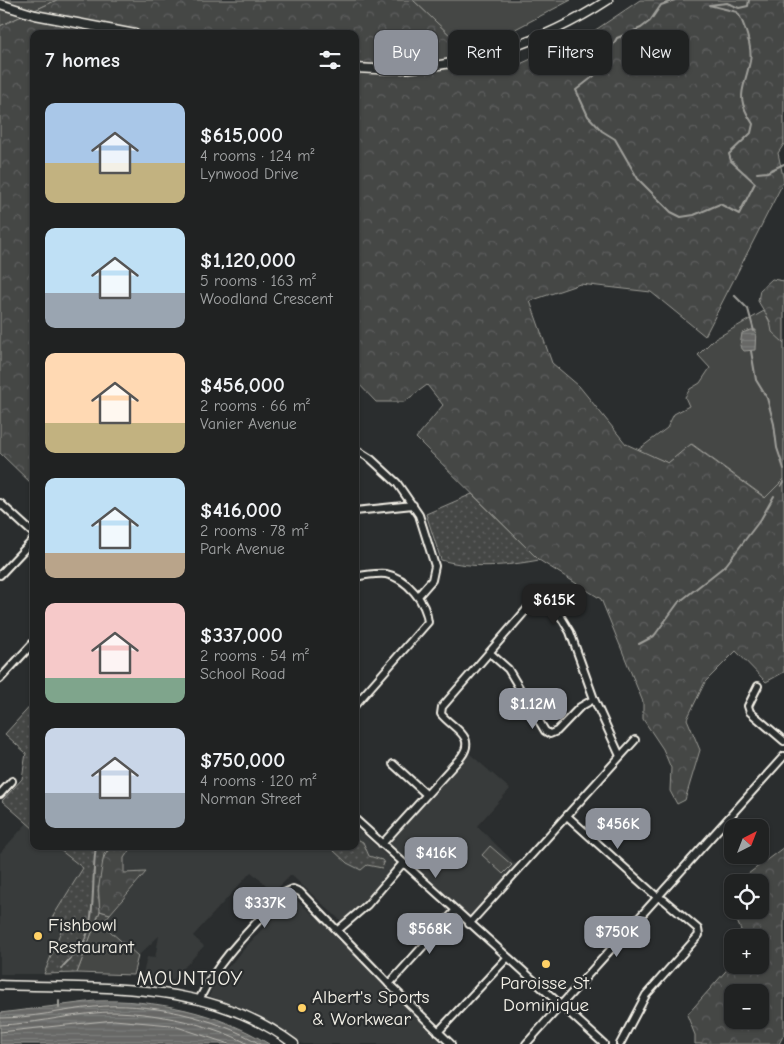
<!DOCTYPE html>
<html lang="en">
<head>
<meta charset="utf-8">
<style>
	:root { --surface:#202222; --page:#282a2a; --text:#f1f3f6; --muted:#a2a4a5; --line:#3d3f40; --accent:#8c9099 }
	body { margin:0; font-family:"Comic Neue",sans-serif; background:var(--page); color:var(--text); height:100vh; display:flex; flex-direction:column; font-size:19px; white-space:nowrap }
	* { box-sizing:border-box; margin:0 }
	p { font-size:16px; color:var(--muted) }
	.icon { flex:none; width:28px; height:28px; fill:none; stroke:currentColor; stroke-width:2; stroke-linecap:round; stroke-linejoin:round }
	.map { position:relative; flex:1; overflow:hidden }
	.details { position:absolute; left:30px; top:30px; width:329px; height:820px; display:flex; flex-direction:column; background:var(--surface); border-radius:10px; box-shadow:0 1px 4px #0004,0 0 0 1px var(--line) }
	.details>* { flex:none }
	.guide { position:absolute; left:374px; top:30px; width:335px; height:45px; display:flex; gap:10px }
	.needle { width:32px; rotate:42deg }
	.fabs { position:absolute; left:724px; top:819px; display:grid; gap:10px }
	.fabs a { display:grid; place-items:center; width:45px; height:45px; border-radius:10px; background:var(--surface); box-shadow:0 1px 4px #0004,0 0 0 1px var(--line); font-size:25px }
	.price { position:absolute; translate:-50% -42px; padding:0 11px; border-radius:10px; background:var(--accent); color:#fff; font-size:16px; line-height:32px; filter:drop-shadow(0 1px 2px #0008) }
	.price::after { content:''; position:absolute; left:50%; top:30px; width:15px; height:11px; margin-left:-8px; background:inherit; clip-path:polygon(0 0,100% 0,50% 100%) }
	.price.current { background:#222; color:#fff }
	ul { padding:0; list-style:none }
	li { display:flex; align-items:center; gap:15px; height:125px; padding:0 15px }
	li span { display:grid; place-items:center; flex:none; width:140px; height:100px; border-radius:10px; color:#555 }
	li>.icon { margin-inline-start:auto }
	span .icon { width:60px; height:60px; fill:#fffc; stroke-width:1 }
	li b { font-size:21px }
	h2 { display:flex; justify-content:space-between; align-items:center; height:60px; padding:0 15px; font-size:21px }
	.pill { padding:0 18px; border-radius:10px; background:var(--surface); box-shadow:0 1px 4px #0004,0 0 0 1px var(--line); font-size:18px; line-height:45px }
	.pill.current { background:var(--accent); color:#fff }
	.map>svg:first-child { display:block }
</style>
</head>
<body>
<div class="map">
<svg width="784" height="1044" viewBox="0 0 784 1044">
	<defs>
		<pattern id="forest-crowns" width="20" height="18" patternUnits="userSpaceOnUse" patternTransform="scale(1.25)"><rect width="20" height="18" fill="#444645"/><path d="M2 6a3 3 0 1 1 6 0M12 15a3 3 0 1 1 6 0" fill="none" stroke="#606160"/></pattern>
		<pattern id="park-dots" width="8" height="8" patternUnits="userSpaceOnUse" patternTransform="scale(1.25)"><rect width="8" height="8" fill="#444645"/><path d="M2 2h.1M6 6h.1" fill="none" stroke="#606160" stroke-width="1.8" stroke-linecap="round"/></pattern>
		<pattern id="water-rules" width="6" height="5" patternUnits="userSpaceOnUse" patternTransform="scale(1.25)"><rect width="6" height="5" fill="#676866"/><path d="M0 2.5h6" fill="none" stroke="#7d7e7c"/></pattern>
	</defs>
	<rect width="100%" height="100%" fill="#2a2d2e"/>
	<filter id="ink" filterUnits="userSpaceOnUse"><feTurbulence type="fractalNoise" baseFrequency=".02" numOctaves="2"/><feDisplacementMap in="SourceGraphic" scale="10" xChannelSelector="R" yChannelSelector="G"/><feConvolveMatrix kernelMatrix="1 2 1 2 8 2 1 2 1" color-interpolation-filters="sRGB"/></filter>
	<g filter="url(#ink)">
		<!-- built -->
		<g fill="#373a3a">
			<path d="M469,753L510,789L477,826L517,865L469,918L389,843Z"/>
			<path d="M27,823L34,829V846H55L83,868L44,974H0V853Z"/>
			<path d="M355,827L397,865L356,911L342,922L291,875L274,892L251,872L193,936L204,946L173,980L142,978L147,957L155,958L159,936L138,956L102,924L146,873H124V858L132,846H355Z"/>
			<path d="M292,896L334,933L388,991L446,1044H303L255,1013L209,996L216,980Z"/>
		</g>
		<!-- green -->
		<g fill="#444645" stroke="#9c9c96">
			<path d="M0,0H57L0,26Z"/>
			<path d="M413,0H571L502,36L457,42Z"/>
			<path d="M764,311C772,325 771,331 784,343V479L766,498L692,444L668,463L638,450L667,428L674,414L689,406L685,397L690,389L700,383L710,368L698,355L713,340Z"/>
			<path d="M490,846L512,865L503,874L482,855Z"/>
			<path d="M100,911L110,914L102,924L138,956L133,975L77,973Z"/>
		</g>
		<!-- forest -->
		<g fill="url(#forest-crowns)" stroke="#9c9c96" fill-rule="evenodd">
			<path d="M57,0H413L457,42L511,68L594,31L640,0H784V144L778,153L784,181L705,336L651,292L580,284L530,301L552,363L579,386L626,444L668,463L691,444L765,498L784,479V672L766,682L736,651L705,682L687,719L700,750L685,800L677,804L670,791L671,768L663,749L643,719V702L601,599L539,560L416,438L443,405L427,385L404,402H376L355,380V34H34V486L0,453V26Z"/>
			<path d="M772,279L784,281V343L772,332L770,321L758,301L760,290Z"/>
			<path d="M112,846H132L124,858V873L146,872L110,914L100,911C98,890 96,861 112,846Z"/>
			<path d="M784,847V1034L779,1044H695V1035L687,1015L732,964L760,965V938L744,937L730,905L732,900V910H760V882H743L748,874ZM732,992H760V1020H732Z"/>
		</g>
		<!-- park -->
		<g fill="url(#park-dots)" stroke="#9c9c96">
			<path d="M472,494L539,560C507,566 473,569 441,560L426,514Z"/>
			<path d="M34,702V829L2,801L22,779L26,753L5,734Z"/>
			<path d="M355,838L363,842L369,856L382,860L384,863L382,868L367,865L361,870L347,863L333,850L335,846H355Z"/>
			<path d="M55,846H112L104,854L98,891L100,911L77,973L44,974L62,928L52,918L83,868Z"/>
		</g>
		<!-- water -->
		<g fill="url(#water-rules)" stroke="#9f9f9a">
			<path d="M751,330H756L755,350L744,351L740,346L742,333Z"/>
			<path d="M95,1001C155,999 217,1012 269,1044H0V1013Z"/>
		</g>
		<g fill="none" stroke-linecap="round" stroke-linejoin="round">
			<!-- shore -->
			<g stroke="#bcbab4" stroke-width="1">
				<path d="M0,1018C32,1018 63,1010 94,1007C145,1001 216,1017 260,1044"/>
				<path d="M0,1025C32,1024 63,1016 95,1013C135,1008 213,1023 248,1044"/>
				<path d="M0,1032L114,1020L171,1025L229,1044"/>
			</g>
			<!-- stream -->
			<g stroke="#9f9f9a" stroke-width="2">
				<path d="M675,0L661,5L650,21L641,28L617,38L594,76L576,90L588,116L602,131L615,139L638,179L671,212L681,217L694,215L720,204L739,214L755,183L731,161L729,154L751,133L753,124C734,95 744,91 750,61C753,49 744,22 737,12L709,5L727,3L739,8L748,6L749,0"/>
				<path d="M757,173L767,172L784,164"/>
				<path d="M734,295L748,309L754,331"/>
				<path d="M751,351L756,380L767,398L774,424L777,448L784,469"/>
				<path d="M781,486L784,482"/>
				<path d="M639,644L654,636L678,603L726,565L761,519L774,496"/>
				<path d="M61,969C66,961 76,955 82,946C97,919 91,878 96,846"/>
				<path d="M59,1008V1001"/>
			</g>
			<!-- minor casing -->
			<g stroke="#f4f1e8" stroke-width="10">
				<g id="minor">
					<path d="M355,449L371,459L397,483L419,515L435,566L432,580L418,596"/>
					<path d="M0,503L34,534"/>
					<path d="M355,511L413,505"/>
					<path d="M0,575L34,539"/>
					<path d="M355,577C365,575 376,573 386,574C407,578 426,602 428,622L355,705"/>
					<path d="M490,653L508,669L545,731L550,734L557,731L580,707L594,699"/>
					<path d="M0,679L34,642"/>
					<path d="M758,686L748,706L750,712L784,741"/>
					<path d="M393,764L426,794"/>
					<path d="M0,794L12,781"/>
					<path d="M567,816L657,897L664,900L698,929L699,935L646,995L620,1044"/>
					<path d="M355,819L604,1044"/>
					<path d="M382,844L461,757C477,736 453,729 441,714L442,707L527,609L539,601L561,617L570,632L594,699L620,756"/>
					<path d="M469,924L635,740"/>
					<path d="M338,930L367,905L403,863"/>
					<path d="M389,984L455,911"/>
					<path d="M200,998C219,958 254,926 284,893L293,889L300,892L389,984L451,1044"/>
					<path d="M438,1032L507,958"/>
					<path d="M526,1044L784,756"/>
				</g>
			</g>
			<!-- major casing -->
			<g stroke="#f4f1e8" stroke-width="11">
				<g id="major">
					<path d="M0,4L35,15L135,34"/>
					<path d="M355,68C445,75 533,49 608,0"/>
					<path d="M0,985C102,989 208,979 294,1044"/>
				</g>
			</g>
			<!-- minor -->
			<use href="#minor" stroke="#2a2d2e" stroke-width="6"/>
			<!-- major -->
			<use href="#major" stroke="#2a2d2e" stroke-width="8"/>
		</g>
	</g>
	<!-- markers -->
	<g fill="#ffd166" stroke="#2a2d2e" stroke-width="2">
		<circle cx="38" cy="936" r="5"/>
		<circle cx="546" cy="964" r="5"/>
		<circle cx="302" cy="1008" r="5"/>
	</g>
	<g text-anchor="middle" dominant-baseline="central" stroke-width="4.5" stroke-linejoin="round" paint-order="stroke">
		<!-- poi labels -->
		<g font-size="19" fill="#f4f1e8" stroke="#2a2d2e" text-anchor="start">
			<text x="48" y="925">Fishbowl<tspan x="48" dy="22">Restaurant</tspan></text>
			<text x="546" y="983" text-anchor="middle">Paroisse St.<tspan x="546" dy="22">Dominique</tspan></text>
			<text x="312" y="997">Albert's Sports<tspan x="312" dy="22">&amp; Workwear</tspan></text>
		</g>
		<!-- neighbourhood labels -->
		<g font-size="20" letter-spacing="1" fill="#f4f1e8" stroke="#2a2d2e">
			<text x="190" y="978">MOUNTJOY</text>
		</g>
	</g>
</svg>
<div class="fabs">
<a><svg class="needle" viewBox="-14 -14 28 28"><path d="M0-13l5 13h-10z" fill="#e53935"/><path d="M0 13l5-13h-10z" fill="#a2a4a5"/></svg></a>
<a><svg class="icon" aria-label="locate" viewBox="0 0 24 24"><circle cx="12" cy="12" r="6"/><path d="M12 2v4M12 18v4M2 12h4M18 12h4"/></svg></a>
<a>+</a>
<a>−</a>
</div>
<b class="price current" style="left:554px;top:626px">$615K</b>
<b class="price" style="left:533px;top:730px">$1.12M</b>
<b class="price" style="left:618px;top:850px">$456K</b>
<b class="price" style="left:436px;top:879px">$416K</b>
<b class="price" style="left:265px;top:929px">$337K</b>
<b class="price" style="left:430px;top:955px">$568K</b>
<b class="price" style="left:617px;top:958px">$750K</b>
<div class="guide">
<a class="pill current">Buy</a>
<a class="pill">Rent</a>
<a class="pill">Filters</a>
<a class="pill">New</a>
</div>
<section class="details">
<h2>7 homes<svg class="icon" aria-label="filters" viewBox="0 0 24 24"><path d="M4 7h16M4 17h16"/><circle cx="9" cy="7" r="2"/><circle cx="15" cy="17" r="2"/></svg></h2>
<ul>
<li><span style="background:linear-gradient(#a9c7e8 60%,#c2b280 0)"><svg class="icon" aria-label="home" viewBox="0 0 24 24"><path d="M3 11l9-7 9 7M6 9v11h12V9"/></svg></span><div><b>$615,000</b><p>4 rooms · 124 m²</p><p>Lynwood Drive</p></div></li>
<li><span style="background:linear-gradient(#bfe0f5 65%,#9aa5b1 0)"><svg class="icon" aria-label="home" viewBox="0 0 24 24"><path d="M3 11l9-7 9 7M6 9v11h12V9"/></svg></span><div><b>$1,120,000</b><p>5 rooms · 163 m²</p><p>Woodland Crescent</p></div></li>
<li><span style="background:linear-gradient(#ffd9b3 70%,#c2b280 0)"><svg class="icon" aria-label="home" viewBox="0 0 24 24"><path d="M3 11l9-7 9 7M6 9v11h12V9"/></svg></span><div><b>$456,000</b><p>2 rooms · 66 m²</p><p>Vanier Avenue</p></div></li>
<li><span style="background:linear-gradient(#bfe0f5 75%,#b9a48a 0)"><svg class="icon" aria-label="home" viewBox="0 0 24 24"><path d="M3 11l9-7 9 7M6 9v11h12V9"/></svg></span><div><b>$416,000</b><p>2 rooms · 78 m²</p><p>Park Avenue</p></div></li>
<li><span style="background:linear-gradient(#f6c9c9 75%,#7fa58c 0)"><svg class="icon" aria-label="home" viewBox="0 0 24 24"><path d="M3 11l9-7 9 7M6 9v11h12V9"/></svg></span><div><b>$337,000</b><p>2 rooms · 54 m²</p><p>School Road</p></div></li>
<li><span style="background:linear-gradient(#c9d6e8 65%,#9aa5b1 0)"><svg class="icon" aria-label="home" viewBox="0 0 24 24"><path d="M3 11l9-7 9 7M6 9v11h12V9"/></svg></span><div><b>$750,000</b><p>4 rooms · 120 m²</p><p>Norman Street</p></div></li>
</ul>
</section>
</div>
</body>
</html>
